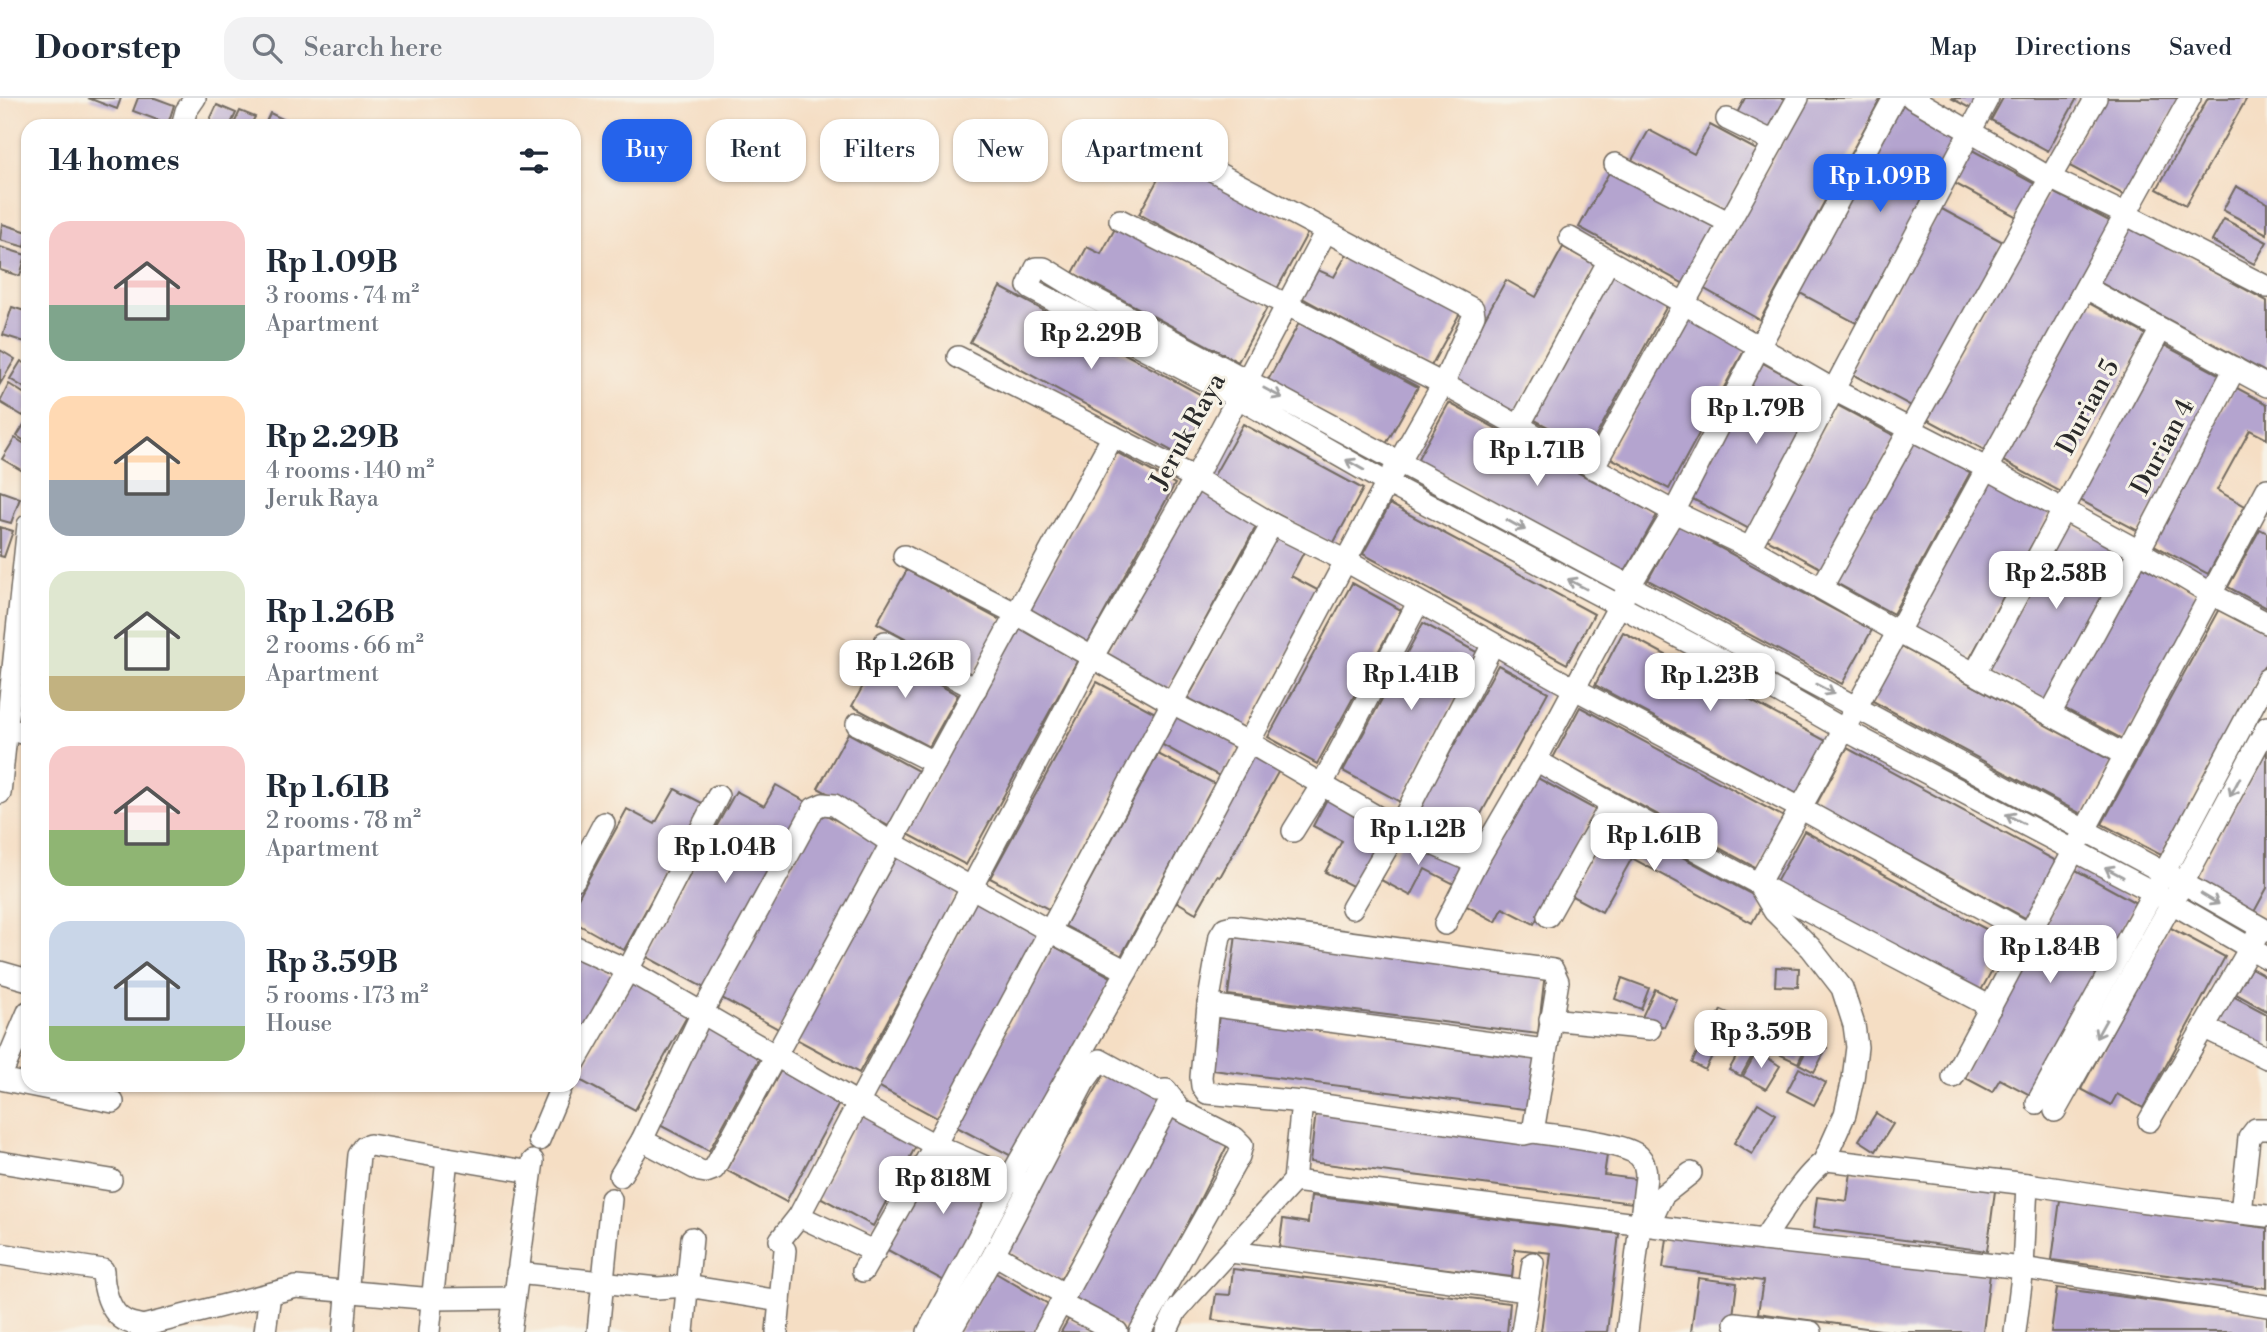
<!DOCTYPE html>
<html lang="en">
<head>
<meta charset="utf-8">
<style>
	:root { --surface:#fff; --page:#f2f2f3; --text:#1f2937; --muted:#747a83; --line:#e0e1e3; --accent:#2563eb }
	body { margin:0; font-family:"Libre Bodoni",serif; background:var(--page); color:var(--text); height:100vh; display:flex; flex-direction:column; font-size:26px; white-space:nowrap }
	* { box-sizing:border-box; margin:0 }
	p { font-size:23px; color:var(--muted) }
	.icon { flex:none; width:38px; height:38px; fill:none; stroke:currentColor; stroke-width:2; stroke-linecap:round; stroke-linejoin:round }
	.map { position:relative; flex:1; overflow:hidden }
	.drawer { position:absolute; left:21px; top:21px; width:560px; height:973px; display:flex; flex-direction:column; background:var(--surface); border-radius:21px; box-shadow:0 2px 5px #0004 }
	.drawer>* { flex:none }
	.hud { position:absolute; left:602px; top:21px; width:665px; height:63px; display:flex; gap:14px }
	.price { position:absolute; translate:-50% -60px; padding:0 16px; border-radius:14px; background:#fff; color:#222; font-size:23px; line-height:46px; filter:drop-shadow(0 2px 4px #0008) }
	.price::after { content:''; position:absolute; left:50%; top:42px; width:21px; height:16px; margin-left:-10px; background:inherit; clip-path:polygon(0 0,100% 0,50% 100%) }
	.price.on { background:var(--accent); color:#fff }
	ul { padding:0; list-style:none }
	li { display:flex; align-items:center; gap:21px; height:175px; padding:0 28px }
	li span { display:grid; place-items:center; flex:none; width:196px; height:140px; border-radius:21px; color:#555 }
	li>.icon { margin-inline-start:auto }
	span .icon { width:84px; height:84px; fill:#fffc; stroke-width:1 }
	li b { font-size:30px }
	h2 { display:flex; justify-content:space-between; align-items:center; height:84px; padding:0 28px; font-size:30px }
	.pill { padding:0 24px; border-radius:21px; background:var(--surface); box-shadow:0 2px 5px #0004; font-size:24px; line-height:63px }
	.pill.on { background:var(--accent); color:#fff }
	header { display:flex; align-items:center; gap:42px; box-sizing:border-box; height:98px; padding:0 35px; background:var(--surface); border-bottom:2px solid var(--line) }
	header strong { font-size:33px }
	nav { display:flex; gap:38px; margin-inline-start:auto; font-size:24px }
	.search { width:490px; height:63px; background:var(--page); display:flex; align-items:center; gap:18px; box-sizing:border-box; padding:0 24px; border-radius:21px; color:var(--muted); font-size:26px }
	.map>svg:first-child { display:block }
</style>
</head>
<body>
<header>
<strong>Doorstep</strong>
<div class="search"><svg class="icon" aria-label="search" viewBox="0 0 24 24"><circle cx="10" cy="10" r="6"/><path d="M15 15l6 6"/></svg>Search here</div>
<nav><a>Map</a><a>Directions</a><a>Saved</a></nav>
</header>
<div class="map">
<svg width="2267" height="1234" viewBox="0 0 2267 1234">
	<rect width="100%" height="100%" fill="#f7f3e8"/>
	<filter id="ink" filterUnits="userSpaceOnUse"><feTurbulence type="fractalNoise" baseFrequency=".0143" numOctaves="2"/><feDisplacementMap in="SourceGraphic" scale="14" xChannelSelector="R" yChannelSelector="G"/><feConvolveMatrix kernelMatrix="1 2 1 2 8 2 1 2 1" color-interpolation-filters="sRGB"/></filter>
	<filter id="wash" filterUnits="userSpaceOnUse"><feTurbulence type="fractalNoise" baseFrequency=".00686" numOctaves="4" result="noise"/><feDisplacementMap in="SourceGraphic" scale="28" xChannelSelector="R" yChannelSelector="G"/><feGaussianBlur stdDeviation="1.57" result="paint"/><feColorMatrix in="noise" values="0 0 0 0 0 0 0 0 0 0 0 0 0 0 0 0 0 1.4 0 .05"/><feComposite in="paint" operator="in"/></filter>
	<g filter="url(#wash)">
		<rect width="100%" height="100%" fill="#f5dec4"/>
		<g id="blocks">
			<!-- building -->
			<g fill="#b4a4cf">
				<path d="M88,0H121L117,11Z"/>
				<path d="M138,0H155L174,7L168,26L133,13Z"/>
				<path d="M1745,0H1786L1768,32L1737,15Z"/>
				<path d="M1807,0H1881L1760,222L1703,190Z"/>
				<path d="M1951,0H1982L1975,13Z"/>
				<path d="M2003,0H2077L2048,53L1991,22Z"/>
				<path d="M2102,0H2180L2126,98L2066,66Z"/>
				<path d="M2208,0H2247L2186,107L2157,91Z"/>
				<path d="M1903,6L1959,36L1856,225L1800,195Z"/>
				<path d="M217,7L236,15L230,28H207Z"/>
				<path d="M240,13L255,19L250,28H233Z"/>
				<path d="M270,15L293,26L292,28H264Z"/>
				<path d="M1710,27L1757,52L1725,112L1632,62L1649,32L1694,56Z"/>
				<path d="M1972,52L2035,86L2017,119L1954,85Z"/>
				<path d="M1170,59L1308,134L1277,191L1139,116Z"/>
				<path d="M1611,71L1716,128L1684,186L1579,129Z"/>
				<path d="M2236,88L2267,105V136L2223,112Z"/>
				<path d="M2050,92L2113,125L1988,354L1925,320Z"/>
				<path d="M1940,110L2003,144L1913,309L1850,275Z"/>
				<path d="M2224,121L2267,144L2254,166L2212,143Z"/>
				<path d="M2,126L28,134L25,149L0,142Z"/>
				<path d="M1117,127L1268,208L1238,264L1073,175L1087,149L1101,156Z"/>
				<path d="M2127,127L2267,203V275L2097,183Z"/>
				<path d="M0,149L26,157L20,178L0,172Z"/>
				<path d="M1563,149L1595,167L1514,315L1451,281L1506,182L1536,199Z"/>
				<path d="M1348,154L1460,215L1430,270L1302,200L1318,172L1334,179Z"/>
				<path d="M1611,175L1668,206L1589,351L1531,320Z"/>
				<path d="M1000,189L1211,302L1181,358L970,244Z"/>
				<path d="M2089,205L2147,237L2061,394L2003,363Z"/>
				<path d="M12,209L28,214V233L25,244L3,237Z"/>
				<path d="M1687,215L1747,247L1669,391L1609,359Z"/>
				<path d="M1299,225L1418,289L1386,346L1268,282Z"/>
				<path d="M2164,247L2224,279L2140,434L2080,402Z"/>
				<path d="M0,252L15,261L0,286Z"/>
				<path d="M21,263L28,267V292L10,281Z"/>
				<path d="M1763,265L1822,297L1749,431L1689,399Z"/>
				<path d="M9,286L28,298V310L23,318L0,304Z"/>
				<path d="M2235,289L2267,306V341L2250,332L2217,392L2245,408L2208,476L2150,445Z"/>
				<path d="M1449,305L1657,417L1625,474L1417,362Z"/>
				<path d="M1837,307L1895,338L1822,471L1765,440Z"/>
				<path d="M25,325L28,327V345L17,338Z"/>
				<path d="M1243,326L1363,391L1333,446L1212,381Z"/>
				<path d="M15,340L28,348V376L2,361Z"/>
				<path d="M1912,341L1971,373L1893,516L1834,484Z"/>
				<path d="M1116,354L1175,386L1087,546L1028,514Z"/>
				<path d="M1989,379L2051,412L1969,562L1907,528Z"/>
				<path d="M1197,392L1258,425L1166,594L1105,560Z"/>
				<path d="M0,393L20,400L11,425L0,422Z"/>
				<path d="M1390,406L1594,516L1567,566L1363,456Z"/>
				<path d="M2066,424L2125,456L2046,602L1986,570Z"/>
				<path d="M1678,427L1872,532L1842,586L1648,482Z"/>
				<path d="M0,429L13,433L4,459L0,458Z"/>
				<path d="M2260,431L2267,435V510L2228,489Z"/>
				<path d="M1276,438L1304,454L1291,478L1321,494L1246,631L1188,600Z"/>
				<path d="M2134,464L2201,500L2124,642L2056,606Z"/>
				<path d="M907,472L1002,523L973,577L877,525Z"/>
				<path d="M1352,485L1401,512L1317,666L1268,639Z"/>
				<path d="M2220,509L2267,534V563L2161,757L2102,726Z"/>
				<path d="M1021,524L1081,556L966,767L906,735Z"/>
				<path d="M1423,525L1480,556L1400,704L1343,673Z"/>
				<path d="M1623,534L1826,643L1797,696L1595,587Z"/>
				<path d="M1900,548L2112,663L2083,717L1871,602Z"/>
				<path d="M881,555L958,597L929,649L852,608Z"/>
				<path d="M1498,567L1548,594L1464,747L1414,720Z"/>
				<path d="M1097,584L1157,616L1050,812L990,780Z"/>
				<path d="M1580,609L1784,719L1756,770L1553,660Z"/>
				<path d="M1176,613L1238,647L1221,679L1159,645Z"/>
				<path d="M848,635L920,674L890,729L818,690Z"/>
				<path d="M1847,650L2058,764L2027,821L1816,707Z"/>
				<path d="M2267,652V790L2254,814L2195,783Z"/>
				<path d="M1255,655L1281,669L1220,779L1217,778L1196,815L1174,802Z"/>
				<path d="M1158,656L1215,686L1121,858L1065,828Z"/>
				<path d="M1534,678L1596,712L1534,826L1503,810L1496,824L1463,806Z"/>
				<path d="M776,687L808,705L706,891L645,858L736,693L764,708Z"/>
				<path d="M675,691L704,706L624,852L574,824V807L627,711L655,726Z"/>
				<path d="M1327,701L1388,733L1358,791L1325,774L1342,743L1313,728Z"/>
				<path d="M821,714L881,746L780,932L720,899Z"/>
				<path d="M1612,721L1764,803L1752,825L1632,760L1602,814L1570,797Z"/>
				<path d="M1804,733L2008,843L1978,898L1774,788Z"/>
				<path d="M1405,738L1465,770L1456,787L1425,771L1411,798L1381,782Z"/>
				<path d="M898,756L960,790L859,975L796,941Z"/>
				<path d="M2074,771L2136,805L2030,997L2000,981L1992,994L1962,978Z"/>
				<path d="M977,802L1040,836L939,1021L876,987Z"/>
				<path d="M2169,829L2225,859L2143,1010L2117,996L2111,1007L2081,991Z"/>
				<path d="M1236,837L1545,875L1538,936L1228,897Z"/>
				<path d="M1054,848L1113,880L1015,1060L955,1028Z"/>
				<path d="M574,856L613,878L574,950Z"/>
				<path d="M1776,869L1799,870L1798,889L1775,888Z"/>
				<path d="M2251,870L2267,879V913L2236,896Z"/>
				<path d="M1622,880L1649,890L1641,911L1615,901Z"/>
				<path d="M632,882L690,913L635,1012L578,981Z"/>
				<path d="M1655,891L1677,902L1664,929L1642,919Z"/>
				<path d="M2231,897L2267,916V950L2217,923Z"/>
				<path d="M1721,912L1739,920L1728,945L1709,937Z"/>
				<path d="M1219,917L1539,957L1532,1012L1212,972Z"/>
				<path d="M704,928L761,958L709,1053L652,1023Z"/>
				<path d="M1754,929L1767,937L1760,949L1747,941Z"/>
				<path d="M1794,931L1811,939L1798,965L1781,957Z"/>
				<path d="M1812,942L1827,950L1814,974L1799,966Z"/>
				<path d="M1744,945L1756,951L1741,978L1729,972Z"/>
				<path d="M1701,946L1715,952L1705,972L1692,965Z"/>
				<path d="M1757,953L1780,968L1766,991L1743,978Z"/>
				<path d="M1109,969L1166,1002L1060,1182L1003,1149Z"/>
				<path d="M1799,970L1826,985L1814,1007L1787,993Z"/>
				<path d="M781,972L840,1004L786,1104L726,1072Z"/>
				<path d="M1758,1005L1776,1016L1752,1056L1734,1045Z"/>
				<path d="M1167,1014L1229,1044L1133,1234L1071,1203Z"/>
				<path d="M1316,1014L1608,1051L1604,1077L1643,1082L1640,1106L1310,1064Z"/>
				<path d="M1876,1015L1893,1026L1876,1053L1859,1042Z"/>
				<path d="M862,1017L917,1046L873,1128L818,1098Z"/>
				<path d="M940,1052L1000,1085L946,1184L886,1151Z"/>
				<path d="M1851,1074L1995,1093L1987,1153L1813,1130L1817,1099L1847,1103Z"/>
				<path d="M1311,1098L1619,1136L1607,1234H1541L1551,1155L1515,1151L1512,1179L1279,1150L1283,1121L1308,1125Z"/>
				<path d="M2060,1102L2267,1130V1190L2052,1162Z"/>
				<path d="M1668,1133L1990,1176L1983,1234H1895L1758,1215L1763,1183L1663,1170Z"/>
				<path d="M1233,1171L1510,1205L1507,1234H1310L1212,1222L1216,1196L1230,1197Z"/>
				<path d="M994,1174L1050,1207L1034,1234H959Z"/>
				<path d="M1698,1180L1737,1185L1731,1234H1691Z"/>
				<path d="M2057,1190L2267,1218V1234H2051Z"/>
				<path d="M1069,1220L1094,1234H1061Z"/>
			</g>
		</g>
	</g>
	<g filter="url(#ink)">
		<use href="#blocks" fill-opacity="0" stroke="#726a61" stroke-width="2"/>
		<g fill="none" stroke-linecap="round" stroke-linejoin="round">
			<!-- minor casing -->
			<g stroke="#726a61" stroke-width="24">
				<g id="minor">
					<path d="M1912,0L2050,80L2096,0"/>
					<path d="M1727,21L1774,44"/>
					<path d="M182,28L186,13L195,0"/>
					<path d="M1615,66L1728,124"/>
					<path d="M1120,122L1443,286L1674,414L1750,450L1896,533L2125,657"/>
					<path d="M1570,140L1834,292L1986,370L2139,453L2211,496L2267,525"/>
					<path d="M2086,190L2267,288"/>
					<path d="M958,259L1195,380L1272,426L1346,463L1573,590L1800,710L2029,836"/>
					<path d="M1519,328L1608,164"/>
					<path d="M1593,370L1798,0"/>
					<path d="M1750,450L1988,0"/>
					<path d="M904,458L1017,516L1172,605L1250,645L1398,731L1476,765"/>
					<path d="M1822,489L2050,80L2125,116L2267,189"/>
					<path d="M885,544L976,591"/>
					<path d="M1975,575L2161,231"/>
					<path d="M2050,616L2139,453L2235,270"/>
					<path d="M857,626L935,665"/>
					<path d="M6,630L28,637"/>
					<path d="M1536,662C1685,749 1838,828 1991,909"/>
					<path d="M0,695L28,427"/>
					<path d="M1293,733L1321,688L1418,505"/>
					<path d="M574,782L604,725"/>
					<path d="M1352,810L1398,731L1493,546"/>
					<path d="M1548,818L1611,706"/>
					<path d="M1445,826L1476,765L1536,662L1629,489L1674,414L1759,249L1894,0"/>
					<path d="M1233,828L1553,872L1558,883L1533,1034L1524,1036L1302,1004L1207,995L1202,988L1201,979L1208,907L1220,838L1225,830Z"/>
					<path d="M2267,833L2183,785L1088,197L1044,170H1036L1028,188L1031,191L1238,300L1387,385L1722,562L1845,632L2153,794L2267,860"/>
					<path d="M574,848L628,872L859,1006L935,1047L1020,1084"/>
					<path d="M0,874L28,882"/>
					<path d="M1208,907L1545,952"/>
					<path d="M1550,921L1650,931"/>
					<path d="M2205,930L2267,960"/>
					<path d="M574,966L628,872L718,698"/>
					<path d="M1953,979L2267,391"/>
					<path d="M0,980L28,914"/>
					<path d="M0,981L113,1004"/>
					<path d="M2037,1005L2164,775L2267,581"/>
					<path d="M2055,1013L2183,785L2267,629"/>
					<path d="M2149,1023L2257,838"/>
					<path d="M1533,1034C1556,1038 1624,1044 1639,1058C1645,1064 1646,1072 1646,1079L1627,1234"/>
					<path d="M539,1042L562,987"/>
					<path d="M642,1042L700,1073L706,1074L714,1071L1113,338"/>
					<path d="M1824,1063L1845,1016L1853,981L1857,949L1854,927L1842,890L1811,850L1774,813L1758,786C1905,526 2044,261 2190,0"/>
					<path d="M0,1064L111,1082"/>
					<path d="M620,1078L642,1042L702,915L814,710L823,706L834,707L890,744L1051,834L1127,873"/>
					<path d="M1294,1083L1763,1142L2023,1170L2267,1208"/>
					<path d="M2241,1115L2249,1040L2256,1031H2267"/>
					<path d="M799,1118L875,1154"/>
					<path d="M1649,1127L1663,1097L1691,1075"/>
					<path d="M780,1142L799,1118L1093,558L1195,380L1326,133"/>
					<path d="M1763,1142C1778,1121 1806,1073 1827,1062L2027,1086"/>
					<path d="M1231,1154L1527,1193"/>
					<path d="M0,1156L103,1172C103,1189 109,1215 126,1223C131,1226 138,1226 143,1228L296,1189L433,1201L514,1200"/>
					<path d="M994,1156L1064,1196"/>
					<path d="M863,1173L935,1047L1172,605L1272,426"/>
					<path d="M517,1175L657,1190L687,1188L780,1203"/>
					<path d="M1061,1205L1117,1234"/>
					<path d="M1735,1225L1811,1234"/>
					<path d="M265,1234L270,1196"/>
					<path d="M344,1234L358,1068L359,1057L364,1049L370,1047L531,1074"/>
					<path d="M429,1234L447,1060"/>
					<path d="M510,1234L533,1063"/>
					<path d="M598,1234L611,1101"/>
					<path d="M683,1234L692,1140"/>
					<path d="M777,1234L785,1152"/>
					<path d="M928,1234L1011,1078L1127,873L1387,385L1443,286L1474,217L1473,211L1189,60"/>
					<path d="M950,1234L994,1156L1084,984L1100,962L1157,993L1166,992L1180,1012L1235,1040L1242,1047L1239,1058L1140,1234"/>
					<path d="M1045,1234L1172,1000"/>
					<path d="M1166,1234L1176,1213L1189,1198L1294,1083L1302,1004"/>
					<path d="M1522,1234L1533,1165"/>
					<path d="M2015,1234L2023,1170L2027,1086L2139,1103L2267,1118"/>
				</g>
			</g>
			<!-- minor -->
			<use href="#minor" stroke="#fff" stroke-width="21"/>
		</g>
		<!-- one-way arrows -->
		<defs><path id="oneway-shaft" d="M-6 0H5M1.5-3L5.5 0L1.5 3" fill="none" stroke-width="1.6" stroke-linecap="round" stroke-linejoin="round" transform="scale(1.75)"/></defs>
		<g stroke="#a0a0a0">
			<use href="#oneway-shaft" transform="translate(1273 295) rotate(28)"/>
			<use href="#oneway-shaft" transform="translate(1355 367) rotate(-150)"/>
			<use href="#oneway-shaft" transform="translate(1516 427) rotate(29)"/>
			<use href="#oneway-shaft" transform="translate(1577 486) rotate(-152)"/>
			<use href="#oneway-shaft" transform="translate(1825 591) rotate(28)"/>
			<use href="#oneway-shaft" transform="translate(2235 689) rotate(118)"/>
			<use href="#oneway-shaft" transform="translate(2015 721) rotate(-153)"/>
			<use href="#oneway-shaft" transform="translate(2114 774) rotate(-152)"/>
			<use href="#oneway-shaft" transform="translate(2210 801) rotate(31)"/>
			<use href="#oneway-shaft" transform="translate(2101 931) rotate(119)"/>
		</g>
	</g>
	<g text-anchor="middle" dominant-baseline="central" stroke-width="6" stroke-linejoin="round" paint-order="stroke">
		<!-- street labels -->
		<g font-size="26" fill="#2b2b2b" stroke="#f7f3e8">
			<text transform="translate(2088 309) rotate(-62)">Durian 5</text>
			<text transform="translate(1188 333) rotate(-61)">Jeruk Raya</text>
			<text transform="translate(2163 349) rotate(-62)">Durian 4</text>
		</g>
	</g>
</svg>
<b class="price on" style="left:1880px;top:116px">Rp 1.09B</b>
<b class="price" style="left:1091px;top:273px">Rp 2.29B</b>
<b class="price" style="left:1756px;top:348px">Rp 1.79B</b>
<b class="price" style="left:1537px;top:390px">Rp 1.71B</b>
<b class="price" style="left:2056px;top:513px">Rp 2.58B</b>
<b class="price" style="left:905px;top:602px">Rp 1.26B</b>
<b class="price" style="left:1411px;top:614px">Rp 1.41B</b>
<b class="price" style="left:1710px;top:615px">Rp 1.23B</b>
<b class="price" style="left:1418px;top:769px">Rp 1.12B</b>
<b class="price" style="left:1654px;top:775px">Rp 1.61B</b>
<b class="price" style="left:725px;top:787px">Rp 1.04B</b>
<b class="price" style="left:2050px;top:887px">Rp 1.84B</b>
<b class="price" style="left:1761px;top:972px">Rp 3.59B</b>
<b class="price" style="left:943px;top:1118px">Rp 818M</b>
<div class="hud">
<a class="pill on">Buy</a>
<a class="pill">Rent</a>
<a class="pill">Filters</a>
<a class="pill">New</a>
<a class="pill">Apartment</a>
</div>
<section class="drawer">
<h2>14 homes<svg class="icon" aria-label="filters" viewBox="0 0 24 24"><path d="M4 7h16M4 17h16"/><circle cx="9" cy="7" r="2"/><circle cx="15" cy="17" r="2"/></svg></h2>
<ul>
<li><span style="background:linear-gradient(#f6c9c9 60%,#7fa58c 0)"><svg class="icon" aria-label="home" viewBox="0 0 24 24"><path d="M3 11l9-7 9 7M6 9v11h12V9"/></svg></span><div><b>Rp 1.09B</b><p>3 rooms · 74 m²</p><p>Apartment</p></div></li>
<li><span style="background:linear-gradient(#ffd9b3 60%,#9aa5b1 0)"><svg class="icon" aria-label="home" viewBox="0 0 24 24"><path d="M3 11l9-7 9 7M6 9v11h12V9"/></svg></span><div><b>Rp 2.29B</b><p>4 rooms · 140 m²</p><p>Jeruk Raya</p></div></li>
<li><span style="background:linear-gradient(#dfe7d0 75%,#c2b280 0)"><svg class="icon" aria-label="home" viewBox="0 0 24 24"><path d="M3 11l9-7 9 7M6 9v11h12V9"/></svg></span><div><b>Rp 1.26B</b><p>2 rooms · 66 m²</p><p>Apartment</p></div></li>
<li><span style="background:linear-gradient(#f6c9c9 60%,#8fb573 0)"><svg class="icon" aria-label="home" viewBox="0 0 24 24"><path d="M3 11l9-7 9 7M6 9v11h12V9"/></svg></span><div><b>Rp 1.61B</b><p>2 rooms · 78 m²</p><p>Apartment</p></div></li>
<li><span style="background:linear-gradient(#c9d6e8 75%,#8fb573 0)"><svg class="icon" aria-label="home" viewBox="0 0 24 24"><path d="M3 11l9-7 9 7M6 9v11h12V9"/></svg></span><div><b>Rp 3.59B</b><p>5 rooms · 173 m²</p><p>House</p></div></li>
</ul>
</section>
</div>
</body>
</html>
